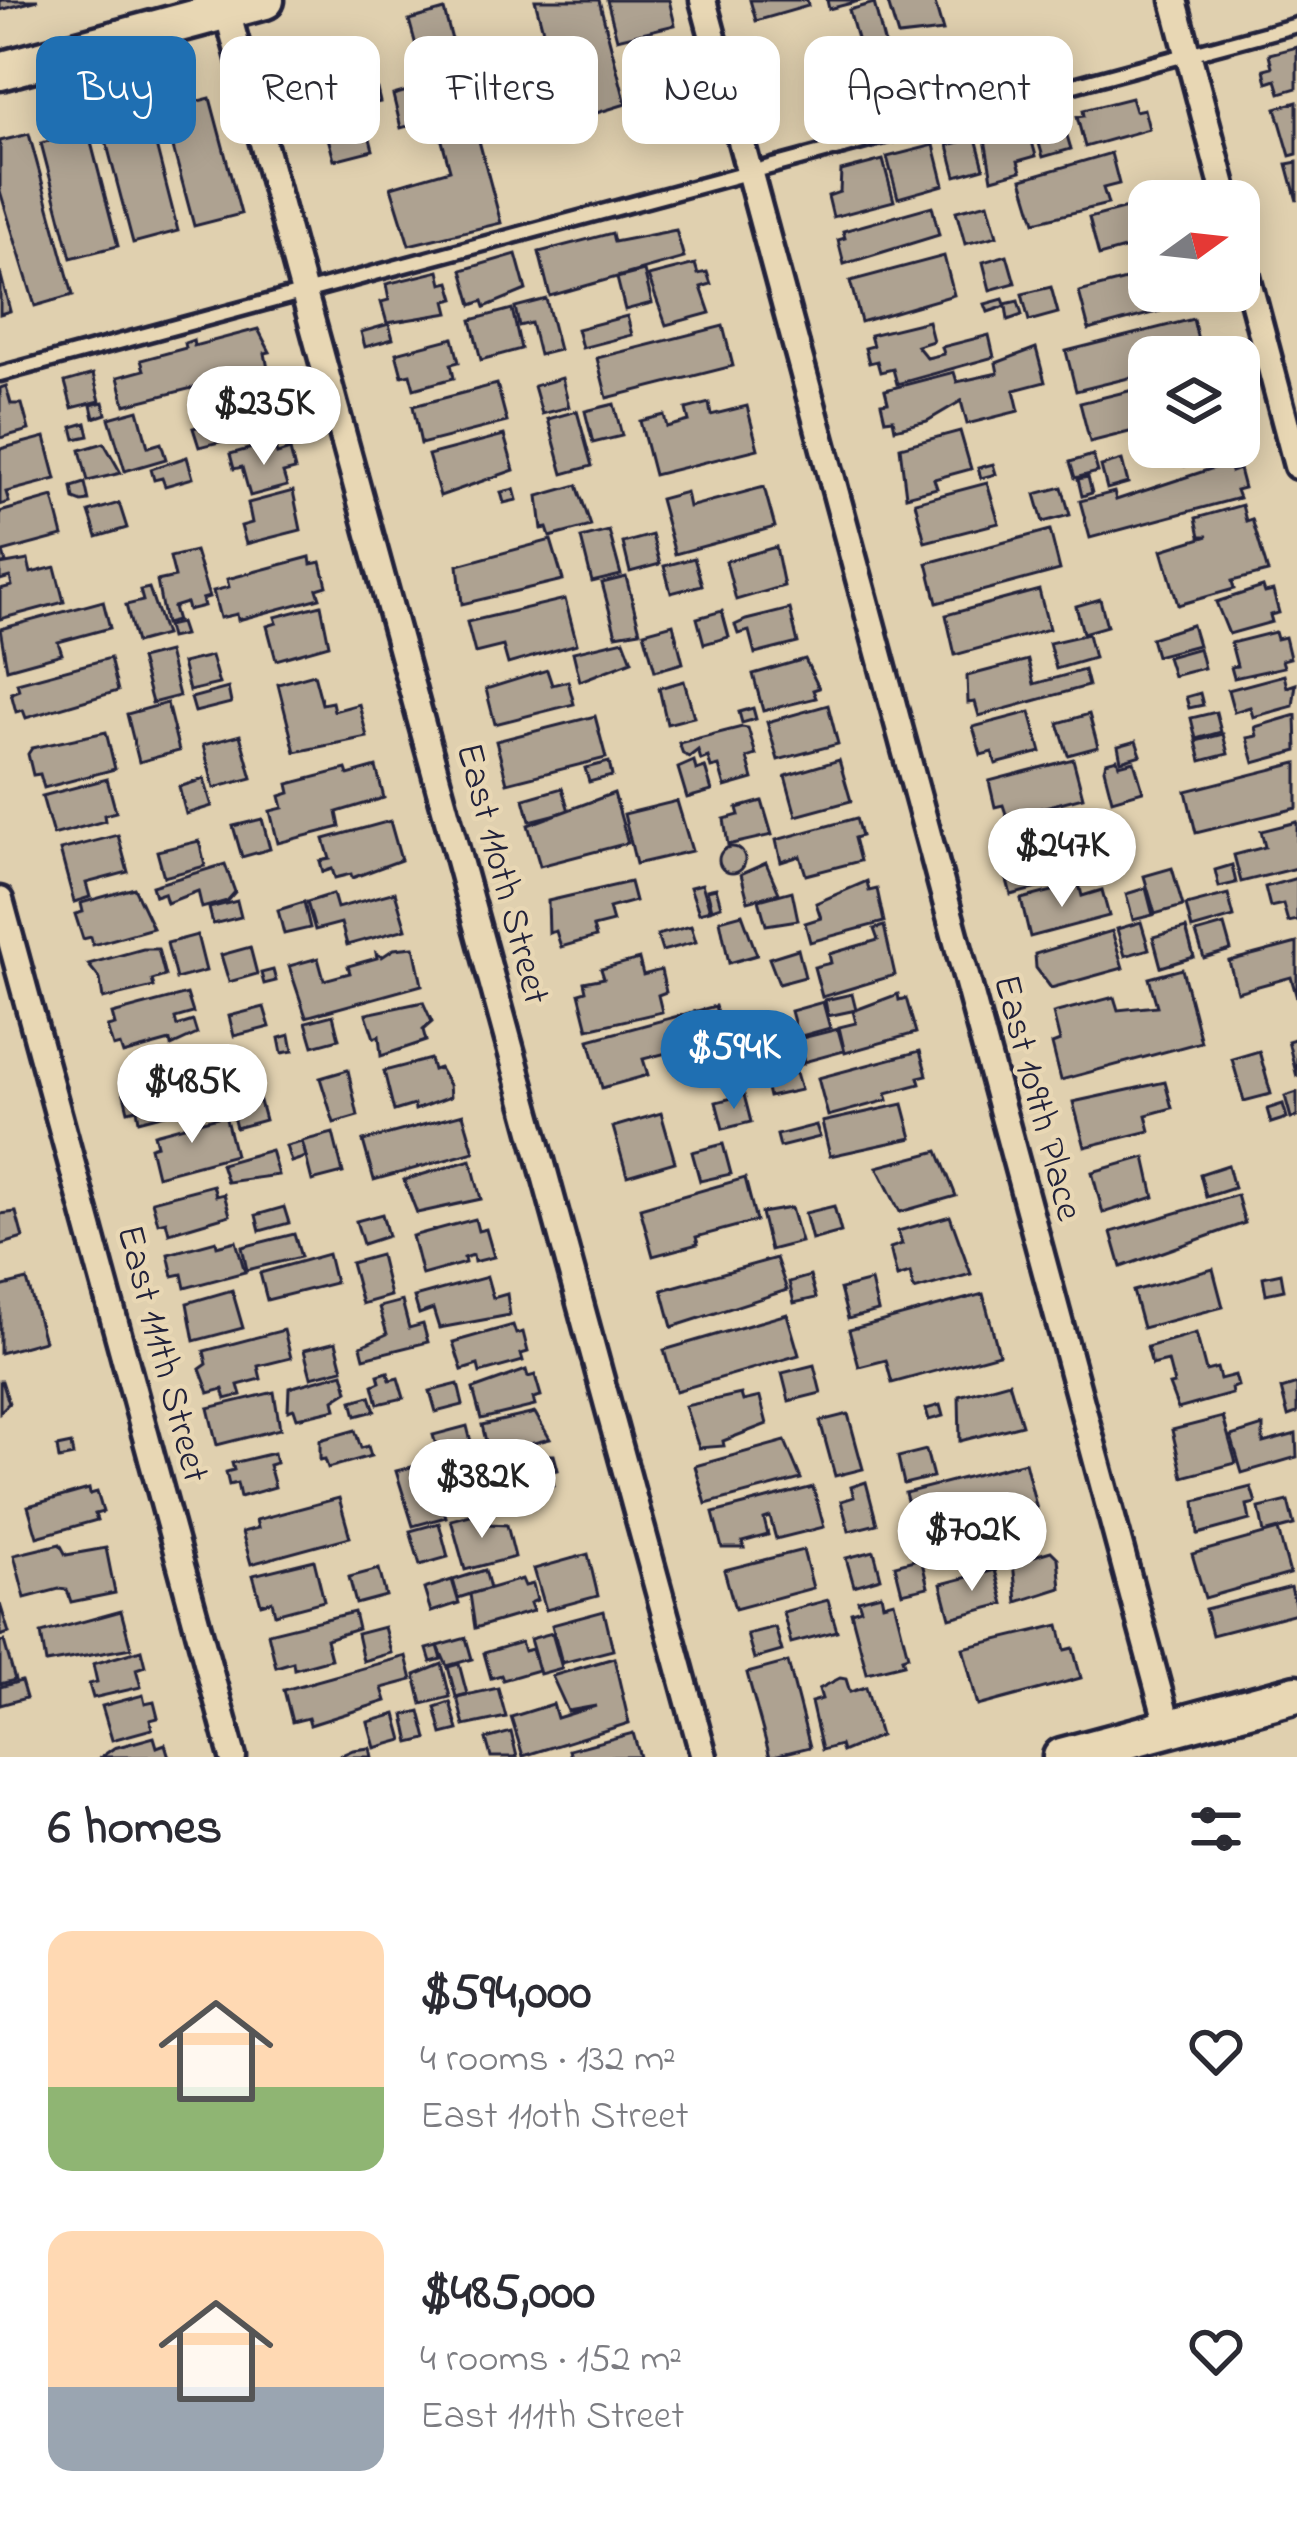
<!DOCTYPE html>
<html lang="en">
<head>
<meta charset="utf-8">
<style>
	:root { --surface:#fff; --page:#f7f7f7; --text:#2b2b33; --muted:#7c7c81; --accent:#1f6fb2 }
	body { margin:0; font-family:"Indie Flower",sans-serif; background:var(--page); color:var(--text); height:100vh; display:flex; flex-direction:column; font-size:45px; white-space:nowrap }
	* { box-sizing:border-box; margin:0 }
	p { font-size:39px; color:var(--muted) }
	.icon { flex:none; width:66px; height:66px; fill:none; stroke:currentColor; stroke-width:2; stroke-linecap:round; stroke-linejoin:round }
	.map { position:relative; height:1757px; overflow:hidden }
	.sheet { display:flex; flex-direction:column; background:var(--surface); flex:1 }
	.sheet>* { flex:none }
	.top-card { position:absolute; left:36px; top:36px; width:1227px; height:108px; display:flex; gap:24px }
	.needle { width:78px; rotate:75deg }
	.buttons { position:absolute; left:1128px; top:180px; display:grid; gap:24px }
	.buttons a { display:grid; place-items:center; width:132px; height:132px; border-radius:24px; background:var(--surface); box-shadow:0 6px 30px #0003; font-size:60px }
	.price { position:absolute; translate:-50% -102px; padding:0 27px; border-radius:42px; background:#fff; color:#222; font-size:39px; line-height:78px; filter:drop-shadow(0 3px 6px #0008) }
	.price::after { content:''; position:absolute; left:50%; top:72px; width:36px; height:27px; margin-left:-18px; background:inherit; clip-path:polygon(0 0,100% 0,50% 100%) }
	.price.on { background:var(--accent); color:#fff }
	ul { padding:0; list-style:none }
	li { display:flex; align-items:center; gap:36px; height:300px; padding:0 48px }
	li span { display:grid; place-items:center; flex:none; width:336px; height:240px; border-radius:24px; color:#555 }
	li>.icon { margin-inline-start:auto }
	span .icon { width:144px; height:144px; fill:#fffc; stroke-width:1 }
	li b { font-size:51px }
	h2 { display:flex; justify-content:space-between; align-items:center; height:144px; padding:0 48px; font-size:51px }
	.pill { padding:0 42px; border-radius:24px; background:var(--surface); box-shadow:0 6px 30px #0003; font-size:42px; line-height:108px }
	.pill.on { background:var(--accent); color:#fff }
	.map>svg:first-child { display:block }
</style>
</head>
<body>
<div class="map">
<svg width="1297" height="1757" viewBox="0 0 1297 1757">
	<rect width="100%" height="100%" fill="#e0d0af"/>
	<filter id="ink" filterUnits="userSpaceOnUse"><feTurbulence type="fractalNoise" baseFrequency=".00833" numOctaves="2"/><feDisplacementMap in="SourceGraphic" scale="24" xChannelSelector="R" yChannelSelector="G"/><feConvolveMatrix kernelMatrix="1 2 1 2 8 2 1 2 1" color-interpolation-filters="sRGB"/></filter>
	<g filter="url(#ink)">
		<!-- building -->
		<g fill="#aea291" stroke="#22223b" stroke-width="3">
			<path d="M0,0H38L0,10Z"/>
			<path d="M535,0H599L626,104L567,122Z"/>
			<path d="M607,0H669L675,25L617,39Z"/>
			<path d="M750,0H807L808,6L756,21Z"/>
			<path d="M827,0H863L829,9Z"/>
			<path d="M887,0H934L943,31L898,36Z"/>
			<path d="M874,3L902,111L858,122L847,85L863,81L858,65L864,64L849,10Z"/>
			<path d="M444,10L501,223L409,245L391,187L450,170L409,20Z"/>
			<path d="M1297,47V88L1280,93L1276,80L1267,83L1264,69L1272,67L1269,54Z"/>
			<path d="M369,55L380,102L366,105L355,58Z"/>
			<path d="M954,56L961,86L947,90L940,60Z"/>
			<path d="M349,57L373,150L334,160L309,68Z"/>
			<path d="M548,57L561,107L531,115L527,100L515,103L506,68Z"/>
			<path d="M914,69L918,84L904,88L900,73Z"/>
			<path d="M421,87L430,120L401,128L393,95Z"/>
			<path d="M210,98L241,214L194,226L163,110Z"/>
			<path d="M1131,98L1135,111L1144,109L1149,129L1085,147L1077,117L1084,116L1083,110Z"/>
			<path d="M1297,102V154L1290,156L1276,108Z"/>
			<path d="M148,114L178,231L133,243L102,126Z"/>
			<path d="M1011,120L1017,141L1031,138L1036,156L1018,161L1021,171L992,179L983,128Z"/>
			<path d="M1063,122L1071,149L1043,157L1035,130Z"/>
			<path d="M88,131L118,246L71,258L41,143Z"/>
			<path d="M29,134L73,295L35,306L0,191V141Z"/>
			<path d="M976,138L984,168L956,176L948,145Z"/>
			<path d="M934,145L944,185L898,198L887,157Z"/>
			<path d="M1111,153L1119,184L1103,188L1108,204L1035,222L1022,179Z"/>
			<path d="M883,160L894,201L833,217L828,196L840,192L841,171Z"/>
			<path d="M1297,162V201L1287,164Z"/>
			<path d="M1149,202V242L1099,256L1089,218Z"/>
			<path d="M988,203L997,236L965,244L956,211Z"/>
			<path d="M932,206L939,235L844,264L838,240L845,238L843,231Z"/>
			<path d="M676,230L684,258L550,296L539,252L612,233L614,242Z"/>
			<path d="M516,254L526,290L485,307L483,301L472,305L462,270Z"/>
			<path d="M1007,255L1015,283L990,290L983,262Z"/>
			<path d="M944,256L954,295L861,322L850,281Z"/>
			<path d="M695,264L698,274L707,272L711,284L701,287L710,313L666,325L648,276Z"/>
			<path d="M439,271L442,284L450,282L455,299L446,301L449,313L387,323L381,302L389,300L386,284Z"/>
			<path d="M644,271L652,303L625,310L617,278Z"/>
			<path d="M0,272L10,311L0,314Z"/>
			<path d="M1149,274V291H1190L1184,294L1187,304L1089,330L1079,292Z"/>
			<path d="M1051,287L1058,313L1029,321L1022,294Z"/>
			<path d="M546,299L559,350L539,355L531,323L519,326L515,307Z"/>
			<path d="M1003,299L1005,304L1018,301L1022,315L1008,320L1006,306L988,312L985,304Z"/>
			<path d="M512,309L521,349L481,360L471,320Z"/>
			<path d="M627,316L632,335L582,348L577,329Z"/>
			<path d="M1193,319L1202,357H1149V373L1076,391L1066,351Z"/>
			<path d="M928,321L933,341L917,346L927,358L944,354L942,347L989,335L994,357L897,384L893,369L880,372L877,361L869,363L865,348L873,346L870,335Z"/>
			<path d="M389,324L393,339L365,347L361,332Z"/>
			<path d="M723,326L733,366L607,398L597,358Z"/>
			<path d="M258,329L270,352L265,353L268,369L125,405L118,377L144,370L141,360L186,348L185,343L193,340L194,346Z"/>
			<path d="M453,338L459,362L451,364L454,378L414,389L410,374L402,376L396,353Z"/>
			<path d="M1036,348L1045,382L1014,390L1019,411L967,424L961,401L927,421L895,429L893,419L885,420L881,403L888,402L885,390L954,372L957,382L998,373L996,363Z"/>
			<path d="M93,374L100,401L72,408L65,382Z"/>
			<path d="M562,378L569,407L542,414L534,386Z"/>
			<path d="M497,384L507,422L421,444L413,406Z"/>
			<path d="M6,386L11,404H22L29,430L0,438V388Z"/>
			<path d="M1149,386V427L1090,442L1080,403Z"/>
			<path d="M272,389L285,426L199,447L193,428L208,424L203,407Z"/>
			<path d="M103,402L106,414L94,418L91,405Z"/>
			<path d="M709,403L711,415L747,406L758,449L654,475L640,421L664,415L667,427L689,421L686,409Z"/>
			<path d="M614,404L622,436L593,443L585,411Z"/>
			<path d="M138,410L148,447L161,443L166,459L125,471L109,418Z"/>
			<path d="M577,411L592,466L563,474L548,419Z"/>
			<path d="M86,423L89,436L75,439L72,427Z"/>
			<path d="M960,431L971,469L934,479L937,488L906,496L900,447Z"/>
			<path d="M504,435L514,470L440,496L428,455Z"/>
			<path d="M45,437L56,479L6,492L9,502L0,505V449Z"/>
			<path d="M274,442L277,454L290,450L295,470L283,473L287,486L250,496L242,467L234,469L230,454Z"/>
			<path d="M104,443L121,473L88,481L80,450Z"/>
			<path d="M1168,447H1225L1227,455L1185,466L1184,460L1170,456Z"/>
			<path d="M1093,455L1098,472L1075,478L1070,462Z"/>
			<path d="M187,457L193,478L165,486L162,478L154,480L151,469Z"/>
			<path d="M1122,460L1128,483L1107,489L1101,466Z"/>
			<path d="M1229,463L1231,472L1239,469L1244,488L1236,490L1239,498L1090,538L1080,501L1114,492L1116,500Z"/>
			<path d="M993,464L996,474L981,478L978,468Z"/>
			<path d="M1088,477L1092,493L1082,496L1078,479Z"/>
			<path d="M85,483L89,501L82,502L74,499L72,487Z"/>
			<path d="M987,483L999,523L925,542L915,502Z"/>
			<path d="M577,485L591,526L550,537L547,528L542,529L538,496Z"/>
			<path d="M764,487L775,527L675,554L660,499L686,492L689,507Z"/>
			<path d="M1062,487L1070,515L1043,522L1035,494Z"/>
			<path d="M514,489L517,500L504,503L501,492Z"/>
			<path d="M293,491L301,530L246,544L241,526L252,523L248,503Z"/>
			<path d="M53,497L63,536L3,552L6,563L0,565V512Z"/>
			<path d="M119,503L127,528L97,537L89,512Z"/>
			<path d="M1242,505L1246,521L1252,519L1268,572L1232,581L1234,589L1178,605L1162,550L1208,536H1200L1196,518Z"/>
			<path d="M1050,530L1060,570L937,603L927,563Z"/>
			<path d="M609,531L621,575L592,582L581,538Z"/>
			<path d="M652,535L660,564L630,572L623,543Z"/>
			<path d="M551,540L563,580L462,604L458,565Z"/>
			<path d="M776,547L784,586L736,600L726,561Z"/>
			<path d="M195,551L209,597L202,599L204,606L188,610L186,603L173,607L177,621L165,624L157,581L175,577L170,557Z"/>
			<path d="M310,557L311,564L321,562L327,586L317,589L320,598L238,620L237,614L220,618L213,591L229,587L227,579Z"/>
			<path d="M694,558L702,585L671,593L664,566Z"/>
			<path d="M28,560L31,573L55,567L64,602L0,619V589L12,586L10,577L0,580V565Z"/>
			<path d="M626,577L640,631L616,635L602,583Z"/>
			<path d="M1263,587L1265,593L1273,591L1279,613L1270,615L1272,622L1229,634L1216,602Z"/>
			<path d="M149,588L165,635L136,643L126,605L143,601L140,590Z"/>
			<path d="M1039,590L1049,629L955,655L946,615Z"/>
			<path d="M565,599L577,644L508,664L503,646L475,653L467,622Z"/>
			<path d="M1100,599L1107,626L1083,633L1076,606Z"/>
			<path d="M103,601L110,628L58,642L62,654L7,669L0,629Z"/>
			<path d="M321,605L329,645L276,660L267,626L277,623L275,617Z"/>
			<path d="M790,609L798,643L755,654L749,631L738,634L735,625L746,620Z"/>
			<path d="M722,611L729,637L704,644L697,618Z"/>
			<path d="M180,623L184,635L170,638L167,626Z"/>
			<path d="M673,624L683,663L655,671L644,632Z"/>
			<path d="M1192,625L1198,645L1156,656L1151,638Z"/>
			<path d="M1275,632L1277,639L1285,637L1290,658L1282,660L1284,667L1234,678L1231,667L1237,666L1231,643Z"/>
			<path d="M1088,634L1094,658L1056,669L1049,643Z"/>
			<path d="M624,640L632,661L580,681L573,652Z"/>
			<path d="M1199,648L1204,668L1173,676L1167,657Z"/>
			<path d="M168,652L179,696L152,703L140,659Z"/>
			<path d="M211,656L219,684L189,691L182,663Z"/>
			<path d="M110,658L118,691L26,718L23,710L16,712L11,693L19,690L17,683Z"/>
			<path d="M805,659L819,688L813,690L816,698L763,711L753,674Z"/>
			<path d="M1028,660L1034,684L1084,670L1088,686L979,716L975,702L968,703L967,676Z"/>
			<path d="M547,670L552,685L568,681L574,704L495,724L486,689Z"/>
			<path d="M314,674L322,704L332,702L334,711L359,704L367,737L295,752L278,684Z"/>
			<path d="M1284,675L1287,687L1296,684L1293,706L1253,717L1250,707L1234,712L1228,690Z"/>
			<path d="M684,681L694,717L667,724L659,688Z"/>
			<path d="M228,688L231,703L195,712L191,698Z"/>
			<path d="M1200,693L1203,705L1189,708L1186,697Z"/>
			<path d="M167,703L179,751L139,762L127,714Z"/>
			<path d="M828,705L838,744L778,760L767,722Z"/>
			<path d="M753,708L756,719L742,723L739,712Z"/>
			<path d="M1030,712L1041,752L996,764L992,752L981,755L973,727Z"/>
			<path d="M1216,712L1221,732L1196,739L1191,718Z"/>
			<path d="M1089,714L1098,747L1068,755L1058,723Z"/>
			<path d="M1296,715L1297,751L1254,763L1247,738L1257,736L1255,727Z"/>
			<path d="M595,716L606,758L507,783L496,741Z"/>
			<path d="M742,727L748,728L756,755L747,758L753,779L725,787L719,766L711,768L708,757L701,760L698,750L689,757L683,754L679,743Z"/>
			<path d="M106,732L115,769L44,788L40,774L33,775L28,754L32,748Z"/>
			<path d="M1223,734L1228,754L1201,761L1196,741Z"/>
			<path d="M240,735L252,778L214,788L203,745Z"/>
			<path d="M1136,741L1141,755L1121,761L1118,746Z"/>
			<path d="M1073,759L1083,797L1007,817L1003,805L995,807L989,781Z"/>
			<path d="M1117,759L1119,765L1134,761L1143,791L1112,800L1104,769L1106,762Z"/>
			<path d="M839,760L851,801L796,816L785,776Z"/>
			<path d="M694,761L696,770L705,767L712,791L687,798L678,768Z"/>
			<path d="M609,762L612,776L589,782L585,768Z"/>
			<path d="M1297,763V808L1196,833L1186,791Z"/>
			<path d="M376,767L384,798L337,812L340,827L278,843L270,811L283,808L280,796L290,793L288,784L346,769L348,775Z"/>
			<path d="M107,779L116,812L104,815L105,821L53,835L42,796Z"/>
			<path d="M204,779L212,806L186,814L179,787Z"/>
			<path d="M562,788L569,811L530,821L524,799Z"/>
			<path d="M614,793L628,843L540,866L528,825Z"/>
			<path d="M677,801L692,851L636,864L624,814Z"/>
			<path d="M762,801L772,835L728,845L724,819L739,815L737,808Z"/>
			<path d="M856,818L861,836L854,838L860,861L806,875L800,856L781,862L776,840Z"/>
			<path d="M262,819L270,849L242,857L233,826Z"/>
			<path d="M390,821L401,860L352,878L351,874L335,878L332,869L323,872L320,861L330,859L324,839Z"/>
			<path d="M1297,822V868L1241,882L1234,855L1265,847L1261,831Z"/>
			<path d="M1101,823L1113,868L1011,895L999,850Z"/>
			<path d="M118,835L128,872L86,883L90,897L74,902L60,850Z"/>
			<path d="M199,841L205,866L164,877L157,851Z"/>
			<circle cx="732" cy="860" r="13"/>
			<path d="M766,863L779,893L748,901L741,874Z"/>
			<path d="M225,864L235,892L227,901L202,908L198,891L167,903L164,893L155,896L152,886Z"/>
			<path d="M1232,865L1236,883L1219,887L1215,870Z"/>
			<path d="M1172,868L1183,906L1155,914L1144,876Z"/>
			<path d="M1297,878V920L1288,922L1283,904L1270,907L1265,887Z"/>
			<path d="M867,881L869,891L877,889L884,922L810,942L805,923L821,918L816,903Z"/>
			<path d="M630,882L635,901L609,908L613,922L593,927L596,937L561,947L556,931L549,933L548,901Z"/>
			<path d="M702,884L710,910L699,913L690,887Z"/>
			<path d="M1079,884L1082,896L1102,890L1109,916L1030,937L1021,899Z"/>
			<path d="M134,888L153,928L93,945L91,937L83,939L75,914L83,912L81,903Z"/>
			<path d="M716,888L721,906L712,909L707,890Z"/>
			<path d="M1146,888L1153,915L1133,920L1126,894Z"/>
			<path d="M792,891L798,920L766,925L759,900Z"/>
			<path d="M395,892L406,929L347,945L341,923L315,930L307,902L333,894L337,908Z"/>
			<path d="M1228,894L1234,917L1192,929L1186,905Z"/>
			<path d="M237,901L241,917L213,924L209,908Z"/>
			<path d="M304,902L310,928L284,934L278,910Z"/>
			<path d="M742,914L757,955L729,963L720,920Z"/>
			<path d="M1141,922L1149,949L1125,956L1117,929Z"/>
			<path d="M1224,925L1231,950L1204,958L1196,933Z"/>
			<path d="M691,926L696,942L662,951L657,935Z"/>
			<path d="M884,926L895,975L822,997L814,967L831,963L829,954L878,940L874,929Z"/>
			<path d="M1186,928L1194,957L1161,967L1153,937Z"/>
			<path d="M1112,931L1123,968L1051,988L1036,968L1035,954Z"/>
			<path d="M197,935L206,971L176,979L167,943Z"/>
			<path d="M1297,943V998L1291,977L1237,992L1229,961Z"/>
			<path d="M250,947L257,974L229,982L221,955Z"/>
			<path d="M414,947L422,985L306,1017L289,966L318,958L324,980L350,973L348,966L377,958L376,953L382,957L394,949Z"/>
			<path d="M143,949H158L165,976L152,980L154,987L103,999L100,979L88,964Z"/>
			<path d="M798,949L805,977L779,984L769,958Z"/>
			<path d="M639,959L643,975L661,970L666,992L658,995L662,1012L588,1029L579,993L586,991L584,982L604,978L601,969Z"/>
			<path d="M1182,969L1201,1042L1061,1080L1052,1044L1060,1041L1053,1013L1114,997L1118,1010L1157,1006L1149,978Z"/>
			<path d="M273,970L276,981L264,984L261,973Z"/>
			<path d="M187,994L193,1013L175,1018L177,1026L193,1021L197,1034L171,1046L170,1041L123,1054L120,1045L113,1047L107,1027L115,1025L112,1014Z"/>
			<path d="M852,994L856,1010L828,1016L825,1000Z"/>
			<path d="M898,994L899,1000L906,998L916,1033L845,1053L839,1027L856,1023L853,1011Z"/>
			<path d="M423,1002L432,1022L423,1030L426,1041L381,1056L379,1036L374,1038L366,1014Z"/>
			<path d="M823,1002L830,1028L798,1037L791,1011Z"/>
			<path d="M715,1006L729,1054L683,1067L678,1050L643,1059L648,1075L602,1088L589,1040Z"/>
			<path d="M264,1007L270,1027L234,1036L229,1016Z"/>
			<path d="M333,1015L339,1039L313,1046L306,1022Z"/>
			<path d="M838,1029L844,1051L804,1062L798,1039Z"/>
			<path d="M290,1035L293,1051L282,1053L279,1038Z"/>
			<path d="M1297,1038V1077L1288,1041Z"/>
			<path d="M797,1042L803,1064L761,1075L754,1054Z"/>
			<path d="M242,1049L246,1063L234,1066L230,1052Z"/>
			<path d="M920,1051L927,1075L918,1077L920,1084L886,1093L888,1100L828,1116L818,1078Z"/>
			<path d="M1259,1051L1271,1094L1244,1101L1232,1059Z"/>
			<path d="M430,1059L433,1070L439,1068L449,1085L450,1097L415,1110L414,1105L394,1111L384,1071Z"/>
			<path d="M211,1067L217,1088L227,1085L230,1097L139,1121L137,1109L128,1111L123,1090Z"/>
			<path d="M348,1070L358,1116L334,1123L320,1078Z"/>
			<path d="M796,1073L801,1090L769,1097L765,1080Z"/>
			<path d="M1165,1082L1172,1108L1146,1115L1150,1131L1085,1147L1073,1102Z"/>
			<path d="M1297,1092V1117L1291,1118L1285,1096Z"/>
			<path d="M258,1094L265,1120L236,1128L229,1101Z"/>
			<path d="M744,1095L751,1122L723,1129L716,1102Z"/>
			<path d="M903,1104L912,1138L830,1156L822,1122Z"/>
			<path d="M1283,1104L1287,1118L1271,1123L1267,1109Z"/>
			<path d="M661,1113L675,1162L627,1176L613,1127Z"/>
			<path d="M463,1114L474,1152L374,1180L363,1141Z"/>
			<path d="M225,1115L235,1155L157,1176L150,1147L157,1145L154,1134Z"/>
			<path d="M816,1125L820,1137L780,1147L777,1135Z"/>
			<path d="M333,1133L343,1173L312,1181L302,1141Z"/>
			<path d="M302,1142L306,1157L291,1162L286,1146Z"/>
			<path d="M723,1144L731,1174L700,1181L692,1152Z"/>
			<path d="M271,1150L278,1175L227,1182L221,1164Z"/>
			<path d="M938,1151L956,1196L900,1212L877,1167Z"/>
			<path d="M1145,1157L1154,1197L1103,1213L1092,1172Z"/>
			<path d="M471,1160L481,1199L417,1213L404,1180Z"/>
			<path d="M1228,1165L1234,1188L1206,1197L1200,1174Z"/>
			<path d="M745,1178L756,1221L696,1237L698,1244L653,1256L640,1208Z"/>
			<path d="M213,1185L216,1196L224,1194L230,1215L169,1233L166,1221L158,1223L152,1201Z"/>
			<path d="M1237,1195L1245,1223L1121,1267L1111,1232Z"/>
			<path d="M834,1206L841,1232L812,1240L805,1213Z"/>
			<path d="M284,1207L289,1223L260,1231L256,1215Z"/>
			<path d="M791,1208L801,1242L770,1250L761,1213Z"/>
			<path d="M16,1212L23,1238L0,1245V1214Z"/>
			<path d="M382,1214L388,1236L363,1244L356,1221Z"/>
			<path d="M950,1216L971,1274L914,1290L910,1273L897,1277L890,1248L902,1244L898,1231Z"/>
			<path d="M475,1219L478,1231L486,1229L494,1257L474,1262L473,1255L464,1258L465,1263L422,1275L412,1236Z"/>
			<path d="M294,1234L301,1257L247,1270L242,1247Z"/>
			<path d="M216,1241L217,1246L236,1241L245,1272L185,1288L182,1274L173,1276L168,1254Z"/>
			<path d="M328,1254L335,1283L267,1300L260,1273Z"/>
			<path d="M380,1255L390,1296L362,1304L351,1263Z"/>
			<path d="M776,1258L787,1290L672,1327L662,1290Z"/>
			<path d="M1213,1269L1223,1307L1143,1328L1133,1291Z"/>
			<path d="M1281,1273L1284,1290L1266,1294L1263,1277Z"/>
			<path d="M810,1276L816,1298L794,1303L789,1282Z"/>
			<path d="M487,1277L493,1298L507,1294L510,1315L439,1328L433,1309L419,1314L414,1297Z"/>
			<path d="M27,1280L44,1341L0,1353V1287Z"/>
			<path d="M871,1281L878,1311L848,1319L840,1289Z"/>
			<path d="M232,1290L243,1328L194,1341L187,1303Z"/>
			<path d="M983,1294L999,1354L892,1383L886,1360L859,1367L849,1330Z"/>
			<path d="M402,1301L409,1328L423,1324L428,1342L364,1358L361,1346L387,1334L379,1307Z"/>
			<path d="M787,1314L799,1355L676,1391L664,1350Z"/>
			<path d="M513,1325L516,1334L523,1332L528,1352L521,1354L523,1361L480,1373L478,1365L462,1370L453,1342Z"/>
			<path d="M284,1330L291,1358L258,1366L261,1379L238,1385L241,1395L226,1399L223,1389L209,1393L200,1369L207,1364L204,1351Z"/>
			<path d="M1196,1333L1206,1371L1217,1368L1220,1379L1235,1375L1238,1386L1231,1388L1232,1394L1178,1409L1169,1385L1174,1384L1168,1361L1152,1365L1147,1347Z"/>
			<path d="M336,1342L343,1369L311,1377L304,1350Z"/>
			<path d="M814,1365L821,1393L789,1401L782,1373Z"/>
			<path d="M526,1370L528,1377L535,1375L541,1396L533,1398L535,1406L481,1419L473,1389Z"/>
			<path d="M388,1372L390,1380L398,1378L404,1398L378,1404L373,1385L380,1382L378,1375Z"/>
			<path d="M343,1373L348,1391L334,1400L336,1409L297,1418L294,1409L288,1411L289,1388Z"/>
			<path d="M2,1381L9,1403L0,1412V1381Z"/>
			<path d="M1009,1382L1022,1425L960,1441L959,1396Z"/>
			<path d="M458,1384L463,1405L436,1412L430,1391Z"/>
			<path d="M1297,1384V1413L1288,1416L1281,1389Z"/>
			<path d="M274,1392L280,1429L217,1445L208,1408Z"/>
			<path d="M741,1394L743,1401L760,1397L767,1424L723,1441L724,1446L699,1448L685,1406Z"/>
			<path d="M370,1396L375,1411L356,1416L352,1401Z"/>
			<path d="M940,1405L943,1416L929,1420L926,1409Z"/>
			<path d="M535,1413L550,1439L489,1454L482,1425Z"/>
			<path d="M848,1414L863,1469L835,1476L820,1421Z"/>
			<path d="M1223,1417L1236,1463L1183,1477L1172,1430Z"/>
			<path d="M467,1426L473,1450L440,1459L433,1435Z"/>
			<path d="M1263,1426V1443L1296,1434L1297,1457L1242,1473L1231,1436Z"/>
			<path d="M355,1430L361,1448L368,1446L371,1456L328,1468L325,1459L320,1460V1440Z"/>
			<path d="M785,1441L801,1479L706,1504L695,1466Z"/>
			<path d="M71,1444L73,1456L59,1459L57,1447Z"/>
			<path d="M926,1450L933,1477L904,1484L898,1457Z"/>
			<path d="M274,1453L276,1463L269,1465L275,1487L240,1497L237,1483L229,1485L226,1472L234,1470L232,1463Z"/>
			<path d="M546,1455H554L558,1470L550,1472L554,1486L506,1499L500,1473L511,1470L509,1465Z"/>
			<path d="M438,1460L443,1477L435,1479L446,1517L413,1526L396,1471Z"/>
			<path d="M1025,1462L1039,1518L962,1537L956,1517L914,1527L905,1493Z"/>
			<path d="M498,1472L504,1495L472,1504L465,1481Z"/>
			<path d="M866,1482L877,1524L849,1531L841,1501L854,1497L851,1487Z"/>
			<path d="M813,1487L824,1527L776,1539L770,1517L764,1519L768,1535L742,1542L744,1548H722L713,1513Z"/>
			<path d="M1251,1487L1256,1503L1247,1505L1250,1520L1198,1534L1195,1501Z"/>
			<path d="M89,1489L90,1494L97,1492L103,1512L95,1514L97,1520L37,1537L28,1506Z"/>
			<path d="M339,1498L350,1537L251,1564L242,1532L258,1528L256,1520Z"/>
			<path d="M1288,1501L1294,1525L1264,1533L1259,1508Z"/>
			<path d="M485,1511L489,1524L507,1525L515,1557L465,1570L451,1520Z"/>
			<path d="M439,1523L448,1557L420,1565L410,1531Z"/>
			<path d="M1278,1530L1290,1574L1205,1598L1192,1554Z"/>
			<path d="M60,1544L66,1555L106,1548L115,1593L71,1602L67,1590L59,1589L25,1598L14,1555Z"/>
			<path d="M803,1550L813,1588L735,1609L724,1570Z"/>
			<path d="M874,1551L881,1578L854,1586L846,1558Z"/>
			<path d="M1051,1551L1058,1558L1061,1588L1017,1602L1013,1562Z"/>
			<path d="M588,1554L598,1596L546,1610L534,1569Z"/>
			<path d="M921,1558L928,1587L902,1593L895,1565Z"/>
			<path d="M314,1560L324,1601L275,1614L272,1601L261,1604L253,1575Z"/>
			<path d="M379,1569L386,1596L356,1604L349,1577Z"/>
			<path d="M485,1570L490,1588L458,1598L453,1580Z"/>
			<path d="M995,1570L1004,1604L950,1618L941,1584Z"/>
			<path d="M522,1579L525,1586L533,1584L537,1600L530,1603L533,1611L475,1628L470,1594Z"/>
			<path d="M452,1580L459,1603L431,1612L424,1589Z"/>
			<path d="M1291,1587L1297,1613L1212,1635L1205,1609Z"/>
			<path d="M881,1594L883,1604L894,1601L908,1656L902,1658L904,1664L867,1673L851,1612L861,1609L858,1600Z"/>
			<path d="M828,1600L837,1631L791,1643L783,1612Z"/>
			<path d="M0,1604L9,1633L0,1636Z"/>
			<path d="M121,1611L131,1648L46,1663L41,1633Z"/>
			<path d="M604,1611L613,1650L562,1663L552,1625Z"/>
			<path d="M354,1612L358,1629L326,1639L331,1659L294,1669L293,1662L276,1667L268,1633Z"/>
			<path d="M1059,1625L1065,1650L1073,1648L1081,1678L978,1706L963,1648Z"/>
			<path d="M384,1627L391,1653L363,1661L357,1634Z"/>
			<path d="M775,1627L782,1651L754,1659L747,1634Z"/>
			<path d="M552,1633L562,1668L540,1674L530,1639Z"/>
			<path d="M466,1638L472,1659L447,1666L438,1646Z"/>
			<path d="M4,1641L15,1680L0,1684V1642Z"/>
			<path d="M521,1642L524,1651L532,1649L538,1670L503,1680L501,1675L491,1678L484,1653Z"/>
			<path d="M438,1646L442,1659L431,1662L427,1649Z"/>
			<path d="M141,1650L145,1666L136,1669L141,1687L93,1698L89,1684L97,1682L93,1664Z"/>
			<path d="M406,1656L412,1680L382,1688L386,1701L310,1725L308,1718L292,1722L284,1690Z"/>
			<path d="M614,1658L629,1723L523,1756L511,1717L553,1704L557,1718L596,1706L568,1711L552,1676Z"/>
			<path d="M788,1662L810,1747L770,1757L747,1673Z"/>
			<path d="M442,1664L450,1697L422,1704L415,1675Z"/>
			<path d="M459,1664L467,1694L456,1697L448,1667Z"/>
			<path d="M840,1678L846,1679L850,1692L866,1687L880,1736L842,1752L840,1745L822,1750L811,1702L822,1699L819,1689Z"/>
			<path d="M21,1681L26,1698L0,1705V1687Z"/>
			<path d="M498,1688L506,1717L464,1726L457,1697Z"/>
			<path d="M143,1695L145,1704L154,1702L158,1718L150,1720L152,1729L112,1740L102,1706Z"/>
			<path d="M450,1702L458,1730L442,1734L435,1707Z"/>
			<path d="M420,1711L427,1739L410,1743L404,1715Z"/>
			<path d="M396,1714L403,1740L375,1748L368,1722Z"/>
			<path d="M511,1732L517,1757H491L486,1739Z"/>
			<path d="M633,1733L640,1757H571L569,1750Z"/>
			<path d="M154,1737L157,1747L165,1744L169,1757H101L114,1748Z"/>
			<path d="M370,1748L372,1757H337L353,1750Z"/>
		</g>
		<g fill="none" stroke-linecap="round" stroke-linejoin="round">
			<!-- lane casing -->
			<g stroke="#22223b" stroke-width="21">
				<path id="lane" d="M0,374L1297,25"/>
			</g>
			<!-- street casing -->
			<g stroke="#22223b" stroke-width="33">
				<g id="street">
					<path d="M224,0L704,1757"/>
					<path d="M703,0L1169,1729"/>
					<path d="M1174,0L1227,201"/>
					<path d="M1239,247L1297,466"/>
					<path d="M0,900L233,1757"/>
				</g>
			</g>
			<!-- secondary casing -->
			<g stroke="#22223b" stroke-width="45">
				<g id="secondary">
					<path d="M0,71L265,0"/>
					<path d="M1062,1757L1297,1694"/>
				</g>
			</g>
			<!-- lane -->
			<use href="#lane" stroke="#e8d7b4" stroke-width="12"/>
			<!-- street -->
			<use href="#street" stroke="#e8d7b4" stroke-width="24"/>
			<!-- secondary -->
			<use href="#secondary" stroke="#e8d7b4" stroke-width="36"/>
		</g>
	</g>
	<g text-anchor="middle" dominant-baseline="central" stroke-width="9" stroke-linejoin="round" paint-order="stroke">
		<!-- street labels -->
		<g font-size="39" fill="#22223b" stroke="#e8d7b4">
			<text transform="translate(501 874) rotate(75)">East 110th Street</text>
			<text transform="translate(1036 1098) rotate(75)">East 109th Place</text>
			<text transform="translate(161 1354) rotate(75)">East 111th Street</text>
		</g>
	</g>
</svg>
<div class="buttons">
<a><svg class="needle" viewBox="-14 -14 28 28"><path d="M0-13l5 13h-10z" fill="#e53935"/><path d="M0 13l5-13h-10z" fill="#7c7c81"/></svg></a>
<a><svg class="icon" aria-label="layers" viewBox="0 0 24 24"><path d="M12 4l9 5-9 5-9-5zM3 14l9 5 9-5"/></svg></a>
</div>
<b class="price" style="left:264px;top:468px">$235K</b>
<b class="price" style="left:1062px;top:910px">$247K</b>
<b class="price on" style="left:734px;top:1112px">$594K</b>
<b class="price" style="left:192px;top:1146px">$485K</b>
<b class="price" style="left:482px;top:1541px">$382K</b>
<b class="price" style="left:972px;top:1594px">$702K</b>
<div class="top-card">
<a class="pill on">Buy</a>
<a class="pill">Rent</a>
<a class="pill">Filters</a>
<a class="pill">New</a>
<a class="pill">Apartment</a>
</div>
</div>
<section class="sheet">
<h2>6 homes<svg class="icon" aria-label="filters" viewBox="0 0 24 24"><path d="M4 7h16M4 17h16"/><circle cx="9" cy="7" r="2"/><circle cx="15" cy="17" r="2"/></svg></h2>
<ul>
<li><span style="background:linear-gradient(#ffd9b3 65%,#8fb573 0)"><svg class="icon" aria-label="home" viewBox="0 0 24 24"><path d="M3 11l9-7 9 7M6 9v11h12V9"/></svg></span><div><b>$594,000</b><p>4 rooms · 132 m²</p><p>East 110th Street</p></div><svg class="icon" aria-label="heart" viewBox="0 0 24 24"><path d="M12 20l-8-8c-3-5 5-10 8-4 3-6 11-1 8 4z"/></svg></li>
<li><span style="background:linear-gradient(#ffd9b3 65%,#9aa5b1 0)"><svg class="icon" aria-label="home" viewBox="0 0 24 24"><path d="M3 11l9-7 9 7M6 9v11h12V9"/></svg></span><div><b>$485,000</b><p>4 rooms · 152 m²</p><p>East 111th Street</p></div><svg class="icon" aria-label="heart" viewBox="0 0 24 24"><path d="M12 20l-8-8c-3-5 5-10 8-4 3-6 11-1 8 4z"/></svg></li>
</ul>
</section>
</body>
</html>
